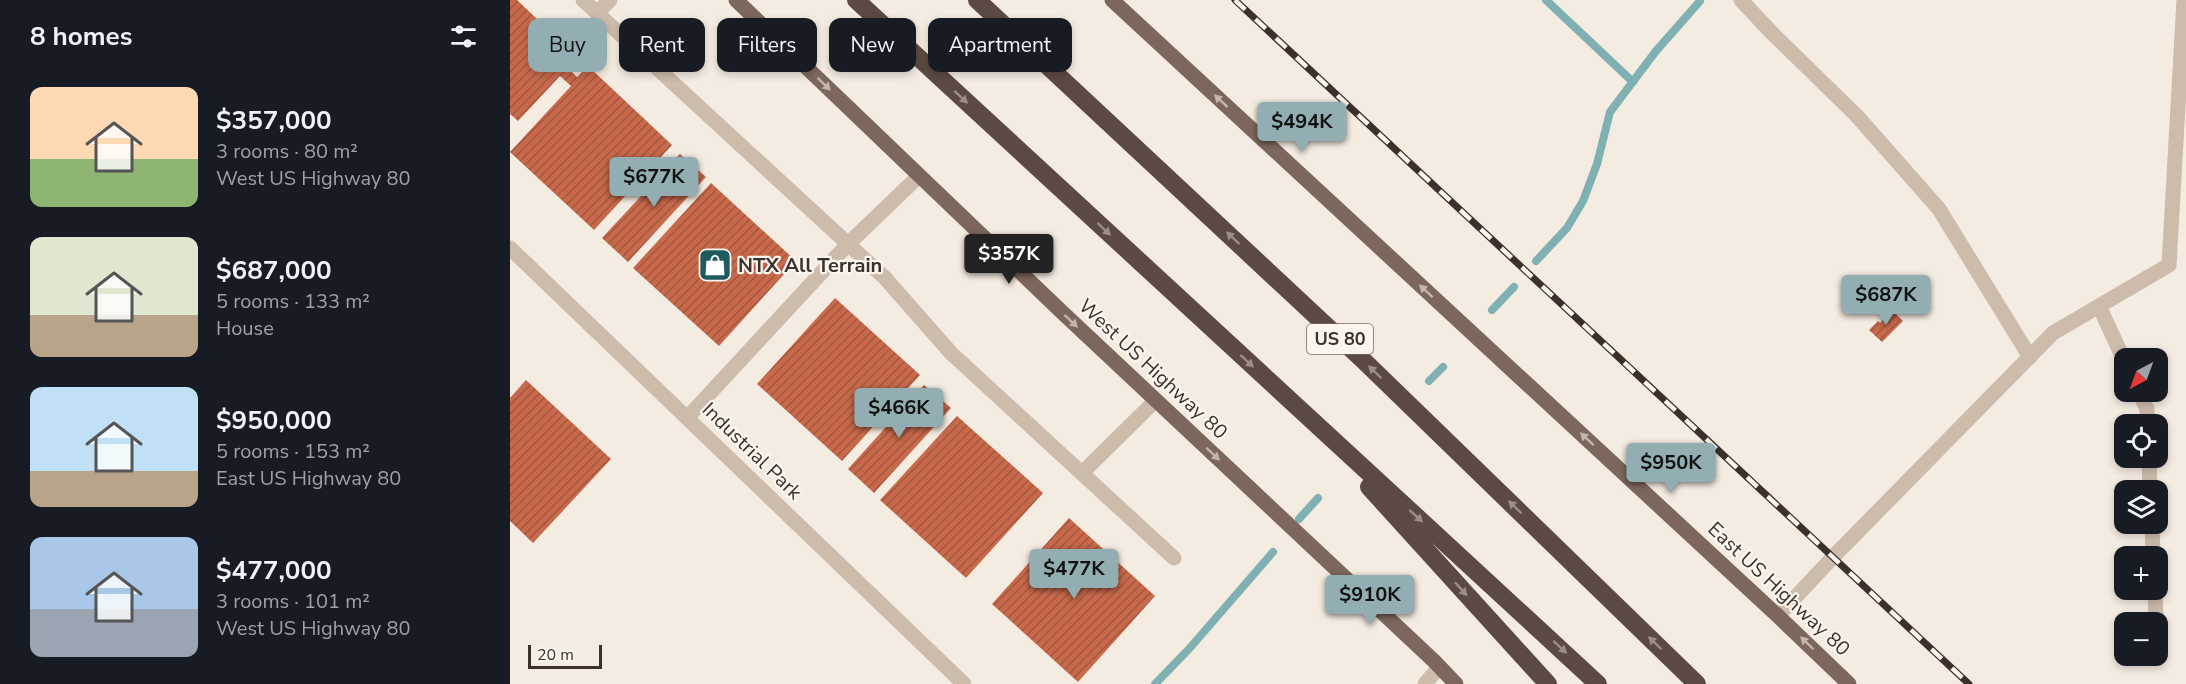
<!DOCTYPE html>
<html lang="en">
<head>
<meta charset="utf-8">
<style>
	:root { --surface:#171b24; --page:#20242c; --text:#f1f3f6; --muted:#9ea1a6; --accent:#92aeb2 }
	body { margin:0; font-family:"Nunito Sans",sans-serif; background:var(--page); color:var(--text); height:100vh; display:flex; flex-direction:column; font-size:22px; white-space:nowrap }
	* { box-sizing:border-box; margin:0 }
	p { font-size:20px; color:var(--muted) }
	.icon { flex:none; width:33px; height:33px; fill:none; stroke:currentColor; stroke-width:2; stroke-linecap:round; stroke-linejoin:round }
	.map { position:relative; flex:1; overflow:hidden }
	.sheet { display:flex; flex-direction:column; background:var(--surface); width:510px }
	.sheet>* { flex:none }
	.top-card { position:absolute; left:18px; top:18px; width:570px; height:54px; display:flex; gap:12px }
	.needle { width:39px; rotate:221deg }
	.tools { position:absolute; left:1604px; top:348px; display:grid; gap:12px }
	.tools a { display:grid; place-items:center; width:54px; height:54px; border-radius:12px; background:var(--surface); box-shadow:0 3px 9px #0003; font-size:30px }
	.scale { position:absolute; left:18px; bottom:15px; width:74px; box-sizing:border-box; padding-left:6px; border:3px solid #3b302b; border-top:0; font-size:16px; line-height:21px; white-space:nowrap; color:#3b302b; -webkit-text-stroke:4px #fbf5ee; paint-order:stroke }
	.price { position:absolute; translate:-50% -51px; padding:0 14px; border-radius:6px; background:var(--accent); color:#111; font-size:20px; line-height:39px; filter:drop-shadow(0 2px 3px #0008) }
	.price::after { content:''; position:absolute; left:50%; top:36px; width:18px; height:14px; margin-left:-9px; background:inherit; clip-path:polygon(0 0,100% 0,50% 100%) }
	.price.selected { background:#222; color:#fff }
	ul { padding:0; list-style:none }
	li { display:flex; align-items:center; gap:18px; height:150px; padding:0 30px }
	li span { display:grid; place-items:center; flex:none; width:168px; height:120px; border-radius:12px; color:#555 }
	li>.icon { margin-inline-start:auto }
	span .icon { width:72px; height:72px; fill:#fffc; stroke-width:1 }
	li b { font-size:26px }
	h2 { display:flex; justify-content:space-between; align-items:center; height:72px; padding:0 30px; font-size:26px }
	.chip { padding:0 21px; border-radius:12px; background:var(--surface); box-shadow:0 3px 9px #0003; font-size:21px; line-height:54px }
	.chip.selected { background:var(--accent); color:#111 }
	main { display:flex; flex:1; min-height:0 }
	.map>svg:first-child { display:block }
</style>
</head>
<body>
<main>
<section class="sheet">
<h2>8 homes<svg class="icon" aria-label="filters" viewBox="0 0 24 24"><path d="M4 7h16M4 17h16"/><circle cx="9" cy="7" r="2"/><circle cx="15" cy="17" r="2"/></svg></h2>
<ul>
<li><span style="background:linear-gradient(#ffd9b3 60%,#8fb573 0)"><svg class="icon" aria-label="home" viewBox="0 0 24 24"><path d="M3 11l9-7 9 7M6 9v11h12V9"/></svg></span><div><b>$357,000</b><p>3 rooms · 80 m²</p><p>West US Highway 80</p></div></li>
<li><span style="background:linear-gradient(#dfe7d0 65%,#b9a48a 0)"><svg class="icon" aria-label="home" viewBox="0 0 24 24"><path d="M3 11l9-7 9 7M6 9v11h12V9"/></svg></span><div><b>$687,000</b><p>5 rooms · 133 m²</p><p>House</p></div></li>
<li><span style="background:linear-gradient(#bfe0f5 70%,#b9a48a 0)"><svg class="icon" aria-label="home" viewBox="0 0 24 24"><path d="M3 11l9-7 9 7M6 9v11h12V9"/></svg></span><div><b>$950,000</b><p>5 rooms · 153 m²</p><p>East US Highway 80</p></div></li>
<li><span style="background:linear-gradient(#a9c7e8 60%,#9aa5b1 0)"><svg class="icon" aria-label="home" viewBox="0 0 24 24"><path d="M3 11l9-7 9 7M6 9v11h12V9"/></svg></span><div><b>$477,000</b><p>3 rooms · 101 m²</p><p>West US Highway 80</p></div></li>
</ul>
</section>
<div class="map">
<svg width="1676" height="684" viewBox="0 0 1676 684">
	<defs>
		<pattern id="building-hatch" width="6" height="6" patternUnits="userSpaceOnUse" patternTransform="scale(1.5)"><rect width="6" height="6" fill="#c8694b"/><path d="M-1 1l2-2M0 6l6-6M5 7l2-2" fill="none" stroke="#a4573f"/></pattern>
	</defs>
	<rect width="100%" height="100%" fill="#f4ebe1"/>
	<g fill="none" stroke-linecap="round" stroke-linejoin="round">
		<!-- stream -->
		<g stroke="#7fb0b2" stroke-width="8">
			<path d="M1036,0L1123,82"/>
			<path d="M1026,261L1057,228L1073,201L1087,164L1100,112L1146,51L1190,1"/>
			<path d="M982,310L1004,287"/>
			<path d="M919,381L933,367"/>
			<path d="M789,519L808,498"/>
			<path d="M645,684L679,649L763,552"/>
		</g>
	</g>
	<!-- building -->
	<g fill="url(#building-hatch)">
		<path d="M0,0H7L67,57L57,67L67,77L78,66L162,145L84,230L0,152L61,86L50,76L8,121L0,114Z"/>
		<path d="M170,154L196,177L118,262L92,238Z"/>
		<path d="M201,183L286,261L209,346L123,268Z"/>
		<path d="M325,298L410,375L332,461L247,384Z"/>
		<path d="M1382,310L1393,321L1372,342L1359,330L1368,321L1370,323Z"/>
		<path d="M16,380L101,459L23,543L0,521V398Z"/>
		<path d="M414,385L441,408L364,493L338,469Z"/>
		<path d="M447,416L533,493L456,578L370,500Z"/>
		<path d="M559,518L645,596L568,682L482,604Z"/>
	</g>
	<g fill="none" stroke-linecap="round" stroke-linejoin="round">
		<!-- minor -->
		<g stroke="#cdbbac" stroke-width="15">
			<path d="M73,0L375,278L441,353L664,558"/>
			<path d="M1231,0L1262,33L1347,116L1429,209L1520,357"/>
			<path d="M87,13L100,0"/>
			<path d="M0,248L454,684"/>
			<path d="M1589,306L1614,360"/>
			<path d="M1629,392L1637,409L1638,424"/>
			<path d="M177,418L338,244L409,176"/>
			<path d="M1639,458L1640,490"/>
			<path d="M572,473L645,401"/>
			<path d="M1642,524L1643,556"/>
			<path d="M1645,590L1646,622"/>
			<path d="M1268,616L1323,557L1543,333L1659,265L1674,0"/>
			<path d="M915,684L929,667"/>
		</g>
		<!-- major -->
		<g stroke="#7d675c" stroke-width="15">
			<path d="M226,0L554,314L924,661L946,684"/>
			<path d="M602,0L1268,616L1339,684"/>
		</g>
		<!-- highway -->
		<g stroke="#5c4a42" stroke-width="18">
			<path d="M346,0L1088,684"/>
			<path d="M467,0L853,360L1187,684"/>
			<path d="M859,487L1038,684"/>
		</g>
		<!-- rail casing -->
		<g stroke="#3b302b" stroke-width="7">
			<path id="rail" d="M725,0L1459,684"/>
		</g>
		<!-- rail -->
		<use href="#rail" stroke="#fbf5ee" stroke-width="4.5" stroke-dasharray="14" stroke-linecap="butt"/>
	</g>
	<!-- one-way arrows -->
	<defs><path id="oneway-solid" d="M-6-.8H1V-3.2L6.5 0L1 3.2V.8H-6Z" transform="scale(1.5)"/></defs>
	<g fill="#c2b5ac">
		<use href="#oneway-solid" transform="translate(314 84) rotate(44)"/>
		<use href="#oneway-solid" transform="translate(711 101) rotate(-137)"/>
		<use href="#oneway-solid" transform="translate(916 291) rotate(-137)"/>
		<use href="#oneway-solid" transform="translate(561 321) rotate(43)"/>
		<use href="#oneway-solid" transform="translate(1077 439) rotate(-137)"/>
		<use href="#oneway-solid" transform="translate(703 454) rotate(43)"/>
		<use href="#oneway-solid" transform="translate(1297 643) rotate(-136)"/>
	</g>
	<g fill="#9c8e87">
		<use href="#oneway-solid" transform="translate(451 97) rotate(43)"/>
		<use href="#oneway-solid" transform="translate(594 229) rotate(43)"/>
		<use href="#oneway-solid" transform="translate(723 238) rotate(-137)"/>
		<use href="#oneway-solid" transform="translate(737 361) rotate(43)"/>
		<use href="#oneway-solid" transform="translate(865 372) rotate(-136)"/>
		<use href="#oneway-solid" transform="translate(1005 507) rotate(-136)"/>
		<use href="#oneway-solid" transform="translate(906 516) rotate(42)"/>
		<use href="#oneway-solid" transform="translate(951 589) rotate(48)"/>
		<use href="#oneway-solid" transform="translate(1145 643) rotate(-136)"/>
		<use href="#oneway-solid" transform="translate(1050 647) rotate(43)"/>
	</g>
	<!-- icons -->
	<defs>
		<g id="shop-square" transform="scale(1.725)"><rect x="-9" y="-9" width="18" height="18" rx="4" fill="#1f5a5e" stroke="#fbf5ee"/><path d="M-5-2.5h2.3a2.7 3.5 0 0 1 5.4 0H5L5.5 6h-11ZM-1.5-2.5h3a1.5 2.3 0 0 0-3 0Z" fill="#fff"/></g>
	</defs>
	<g fill-rule="evenodd">
		<use href="#shop-square" x="205" y="265"/>
	</g>
	<g text-anchor="middle" dominant-baseline="central" stroke-width="4.5" stroke-linejoin="round" paint-order="stroke">
		<!-- shield labels -->
		<rect fill="#fbf5ee" stroke="#756b66" stroke-width="1.5" x="797" y="324" width="66" height="30" rx="4.5"/>
		<g font-size="18" font-weight="bold" fill="#3b302b">
			<text x="830" y="339">US 80</text>
		</g>
		<!-- poi labels -->
		<g font-size="20" font-weight="bold" fill="#3b302b" stroke="#fbf5ee" text-anchor="start">
			<text x="228" y="265">NTX All Terrain</text>
		</g>
		<!-- street labels -->
		<g font-size="20" fill="#3b302b" stroke="#fbf5ee">
			<text transform="translate(643 369) rotate(43)">West US Highway 80</text>
			<text transform="translate(242 451) rotate(44)">Industrial Park</text>
			<text transform="translate(1269 589) rotate(43)">East US Highway 80</text>
		</g>
	</g>
</svg>
<div class="tools">
<a><svg class="needle" viewBox="-14 -14 28 28"><path d="M0-13l5 13h-10z" fill="#e53935"/><path d="M0 13l5-13h-10z" fill="#9ea1a6"/></svg></a>
<a><svg class="icon" aria-label="locate" viewBox="0 0 24 24"><circle cx="12" cy="12" r="6"/><path d="M12 2v4M12 18v4M2 12h4M18 12h4"/></svg></a>
<a><svg class="icon" aria-label="layers" viewBox="0 0 24 24"><path d="M12 4l9 5-9 5-9-5zM3 14l9 5 9-5"/></svg></a>
<a>+</a>
<a>−</a>
</div>
<div class="scale">20 m</div>
<b class="price" style="left:792px;top:153px">$494K</b>
<b class="price" style="left:144px;top:208px">$677K</b>
<b class="price selected" style="left:499px;top:285px">$357K</b>
<b class="price" style="left:1376px;top:326px">$687K</b>
<b class="price" style="left:389px;top:439px">$466K</b>
<b class="price" style="left:1161px;top:494px">$950K</b>
<b class="price" style="left:564px;top:600px">$477K</b>
<b class="price" style="left:860px;top:626px">$910K</b>
<div class="top-card">
<a class="chip selected">Buy</a>
<a class="chip">Rent</a>
<a class="chip">Filters</a>
<a class="chip">New</a>
<a class="chip">Apartment</a>
</div>
</div>
</main>
</body>
</html>
